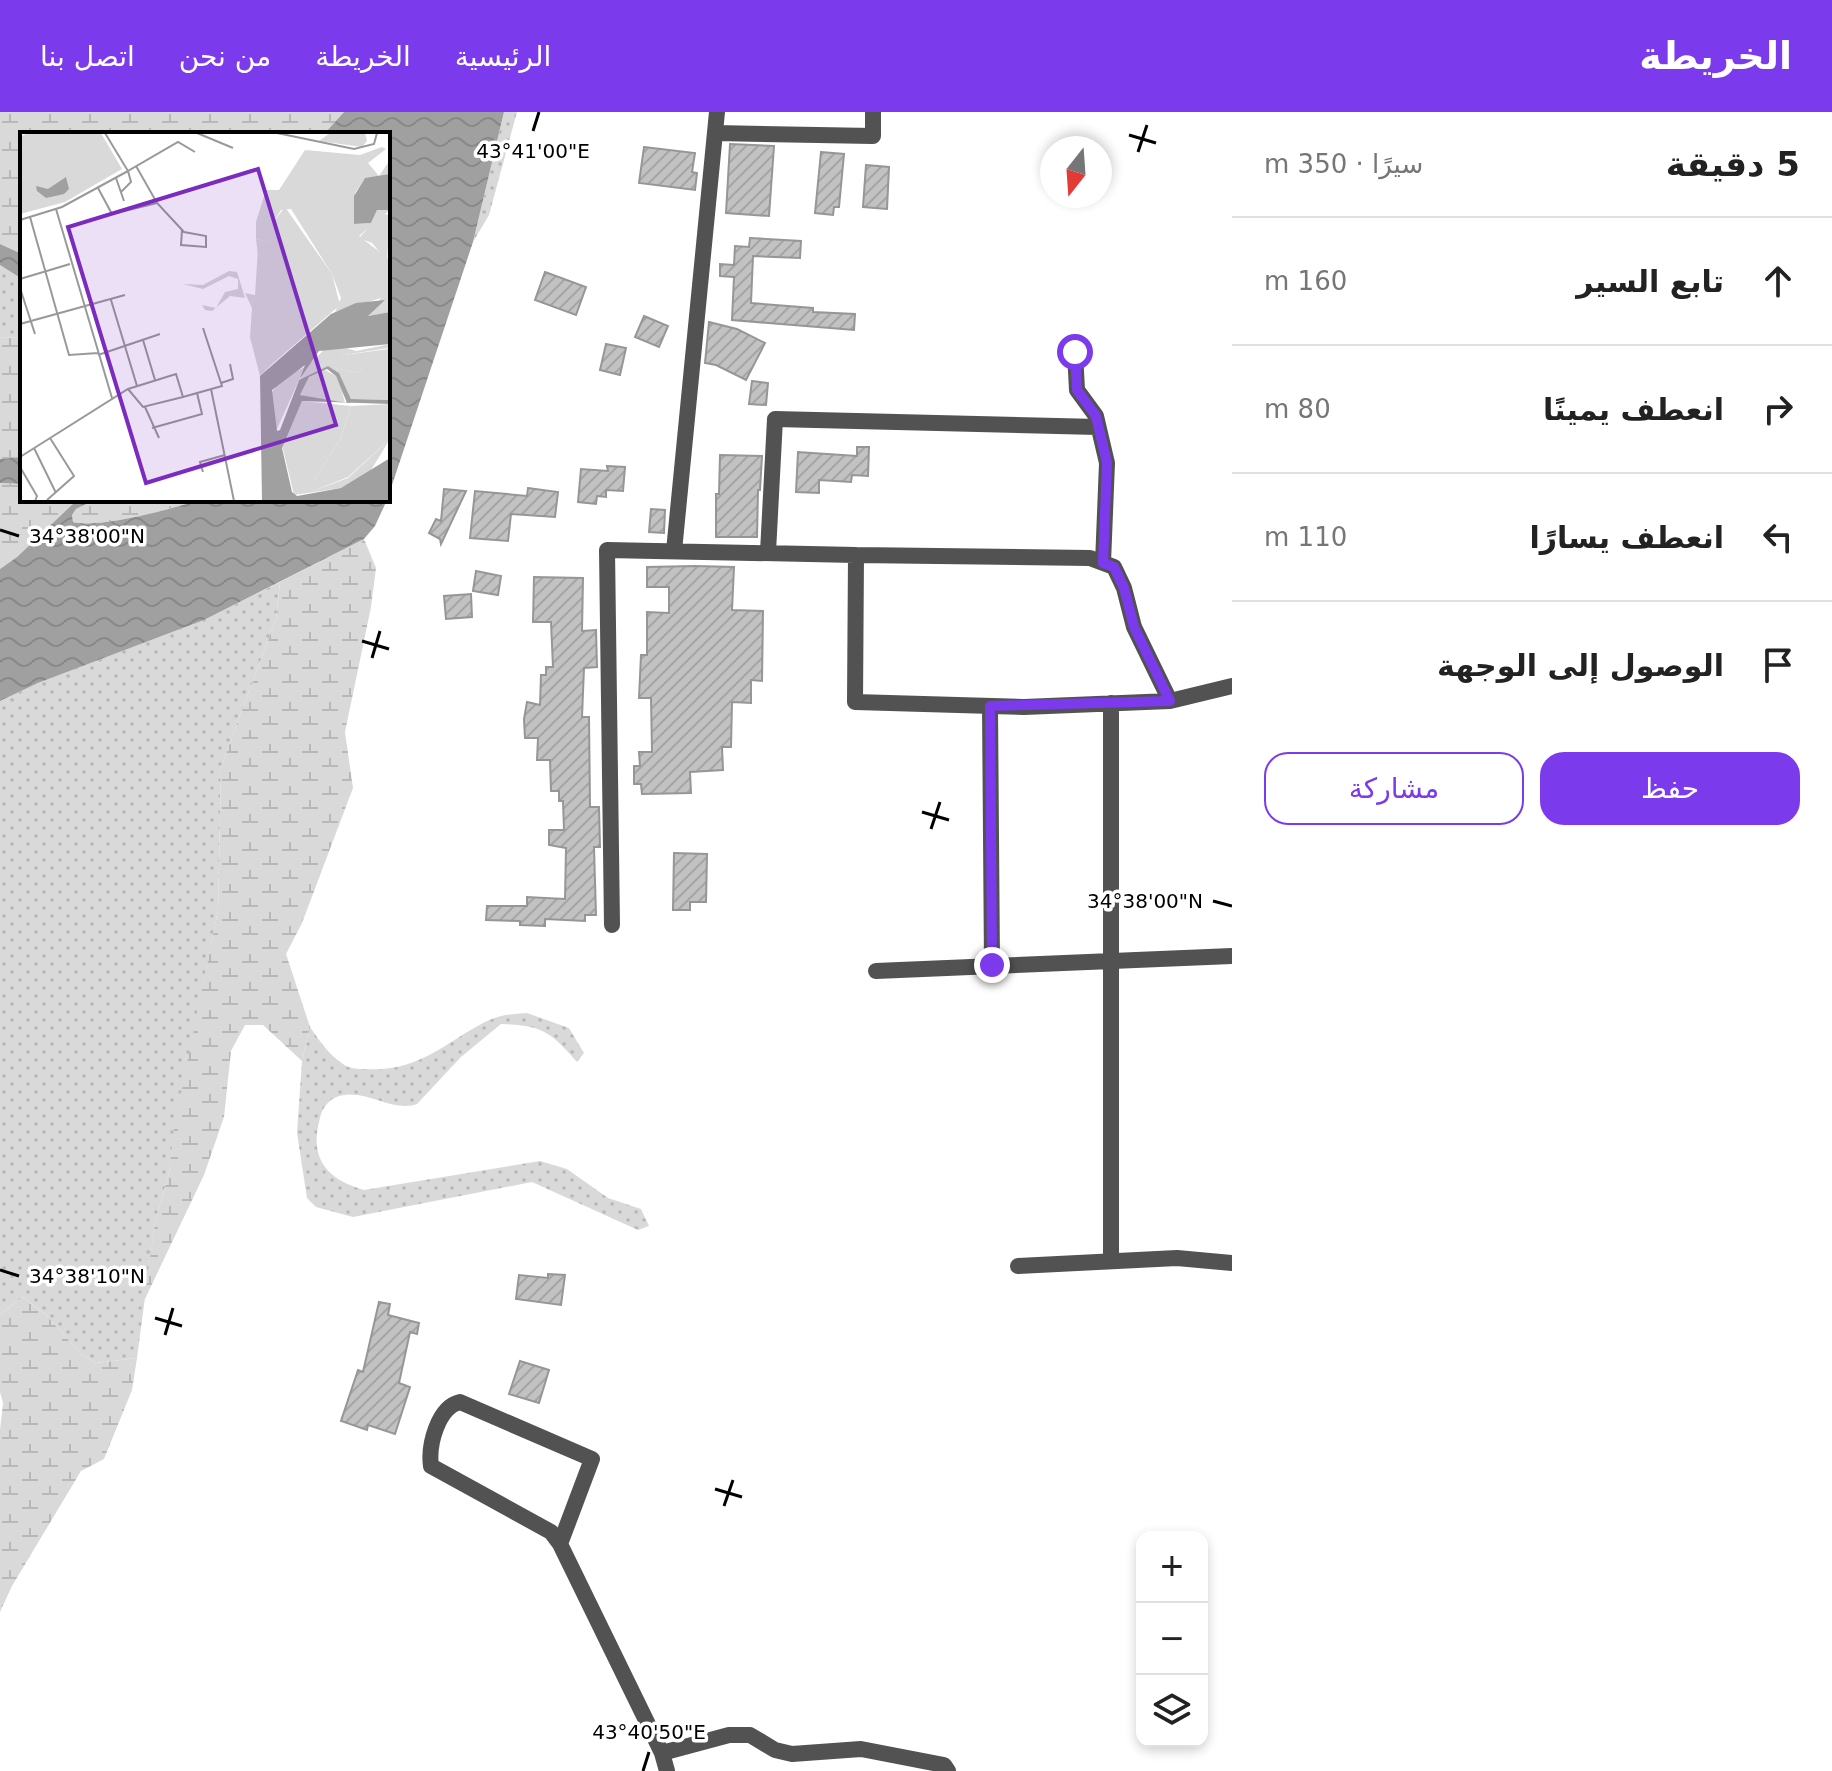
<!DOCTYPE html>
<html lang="ar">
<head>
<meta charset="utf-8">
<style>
  body { margin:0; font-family:"DejaVu Sans",Vazirmatn,sans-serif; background:#f6f6f6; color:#222; direction:rtl }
  .controls { position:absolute; right:24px; bottom:24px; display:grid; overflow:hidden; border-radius:16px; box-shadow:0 4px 12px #0003 }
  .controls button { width:72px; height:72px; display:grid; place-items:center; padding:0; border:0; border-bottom:2px solid #e0e0e0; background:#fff; color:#222; font:40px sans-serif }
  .compass { position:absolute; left:1040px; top:24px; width:72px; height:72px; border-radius:50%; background:#fff; box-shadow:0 4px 12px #0003; rotate:197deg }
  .stop { position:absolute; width:24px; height:24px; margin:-18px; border:6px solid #7c3aed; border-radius:50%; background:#fff }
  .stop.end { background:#7c3aed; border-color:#fff; box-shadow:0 2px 8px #0008 }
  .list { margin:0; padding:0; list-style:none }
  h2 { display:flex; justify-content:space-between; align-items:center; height:104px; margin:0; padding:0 32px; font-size:34px }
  h2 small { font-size:26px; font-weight:400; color:#767676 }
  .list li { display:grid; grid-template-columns:52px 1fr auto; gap:24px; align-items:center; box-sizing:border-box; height:128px; padding:0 32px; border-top:2px solid #e0e0e0 }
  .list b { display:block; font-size:30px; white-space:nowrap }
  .list em { font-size:26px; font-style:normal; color:#767676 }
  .actions { display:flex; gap:16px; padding:24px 32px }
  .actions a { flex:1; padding:18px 0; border:2px solid #7c3aed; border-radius:24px; text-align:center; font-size:28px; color:#7c3aed }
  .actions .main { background:#7c3aed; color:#fff }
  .icon { flex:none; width:44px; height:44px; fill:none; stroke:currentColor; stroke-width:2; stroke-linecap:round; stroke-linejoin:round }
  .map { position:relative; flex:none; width:1232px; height:1659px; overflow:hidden; direction:ltr }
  header { display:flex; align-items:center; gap:48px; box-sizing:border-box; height:112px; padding:0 40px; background:#7c3aed; color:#fff }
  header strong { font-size:38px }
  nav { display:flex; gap:44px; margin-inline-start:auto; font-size:28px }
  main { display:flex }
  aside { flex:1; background:#fff }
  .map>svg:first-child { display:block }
  .grass { fill:url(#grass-dots) }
  .wetland { fill:url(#wetland-marsh) }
  .water { fill:url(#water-waves) }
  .building { fill:url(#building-hatch); stroke:#969696; stroke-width:2 }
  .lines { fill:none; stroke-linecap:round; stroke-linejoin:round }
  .street { stroke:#525252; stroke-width:16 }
  .route { stroke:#7c3aed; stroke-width:10 }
  .ticks { fill:none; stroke:#000; stroke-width:3 }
  .inset-road { fill:none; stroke:#999; stroke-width:2 }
  .view { fill:#7b2cbf; fill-opacity:0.15; stroke:#7b2cbf; stroke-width:4 }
  .inset-edge { fill:none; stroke:#000; stroke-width:4 }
  .ticks-label { font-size:20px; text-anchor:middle; fill:#000; stroke:#fff; stroke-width:7; stroke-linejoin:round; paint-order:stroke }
</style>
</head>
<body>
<header>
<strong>الخريطة</strong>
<nav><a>الرئيسية</a><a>الخريطة</a><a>من نحن</a><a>اتصل بنا</a></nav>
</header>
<main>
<aside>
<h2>5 دقيقة<small>سيرًا · 350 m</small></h2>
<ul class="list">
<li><svg class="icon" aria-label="ahead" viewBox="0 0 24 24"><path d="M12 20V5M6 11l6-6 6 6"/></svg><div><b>تابع السير</b></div><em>160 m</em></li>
<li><svg class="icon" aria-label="right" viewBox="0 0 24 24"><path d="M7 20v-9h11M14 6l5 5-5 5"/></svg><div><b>انعطف يمينًا</b></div><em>80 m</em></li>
<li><svg class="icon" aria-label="left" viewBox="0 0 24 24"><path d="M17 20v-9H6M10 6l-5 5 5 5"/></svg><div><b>انعطف يسارًا</b></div><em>110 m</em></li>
<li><svg class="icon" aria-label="arrive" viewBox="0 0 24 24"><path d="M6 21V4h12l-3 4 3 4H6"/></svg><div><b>الوصول إلى الوجهة</b></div></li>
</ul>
<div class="actions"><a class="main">حفظ</a><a>مشاركة</a></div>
</aside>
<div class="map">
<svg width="1232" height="1659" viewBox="0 0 1232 1659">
  <defs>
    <pattern id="grass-dots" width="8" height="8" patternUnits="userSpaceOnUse" patternTransform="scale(2)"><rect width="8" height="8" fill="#d9d9d9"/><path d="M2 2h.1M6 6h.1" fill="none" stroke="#b8b8b8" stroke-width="1.8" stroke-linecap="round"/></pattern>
    <pattern id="wetland-marsh" width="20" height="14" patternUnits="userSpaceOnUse" patternTransform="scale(2)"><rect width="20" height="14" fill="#d9d9d9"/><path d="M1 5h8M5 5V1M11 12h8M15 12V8" fill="none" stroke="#b8b8b8"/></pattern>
    <pattern id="water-waves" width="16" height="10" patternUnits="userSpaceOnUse" patternTransform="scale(2)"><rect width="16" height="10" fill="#a0a0a0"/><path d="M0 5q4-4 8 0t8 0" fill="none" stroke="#888"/></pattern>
    <pattern id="building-hatch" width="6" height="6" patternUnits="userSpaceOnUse" patternTransform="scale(2)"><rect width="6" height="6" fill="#c2c2c2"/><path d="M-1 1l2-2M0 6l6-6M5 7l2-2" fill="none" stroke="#a5a5a5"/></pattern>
  </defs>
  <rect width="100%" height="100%" fill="#fff"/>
  <path class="grass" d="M504,0h13l-28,103 -16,27z
    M0,153l22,14v58l-22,1z
    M280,470l-4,37 -55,148 -3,143 -43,218 -6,45 -14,49 -18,136 -41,5 -15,-9 -35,-39 -23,-18 -23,17v-613l38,-18 166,-63z
    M527,901l42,15 15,25 -7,9c-26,-30 -35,-37 -76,-38l-40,33 -44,47c-25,9 -51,-16 -78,-8 -10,3 -17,12 -19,22 -11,39 5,61 44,72l176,-29 27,8 41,29 33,11 8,17 -11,4 -106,-48 -179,35 -37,-10 -9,-9 -10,-65 5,-72 8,-34c9,13 19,28 33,37 7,5 15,5 24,5 51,3 76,-25 118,-47 14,-7 27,-8 42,-9z"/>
  <path class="wetland" d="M0,0h344l-20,22h-302v120l-22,-10z
    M22,225v120l-22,2v-121z
    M0,371l22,1v16h55l-60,57 -17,12z
    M94,388h104c-26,9 -100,29 -125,22l-1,-7 4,-6z
    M364,427l12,29 -5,39 -26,125 8,56 -51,135 -16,31 24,73 -8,34 -39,-36h-18l-14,26 -7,66 -20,58 -60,126 11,-79 14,-49 5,-45 44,-218 3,-143 55,-148 4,-37z
    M23,1185l23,18 35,39 15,9 41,-5 -5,32 -28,69 -23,12 -69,115 -12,26v-182l3,-27 -3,-11v-78z"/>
  <path class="water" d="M344,0h160l-31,130 -85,255v-363h-64z
    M0,132l22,10v25l-22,-14z
    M22,345v27l-22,-1v-24z
    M77,388h17l-18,9 -4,6 1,7c25,7 99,-13 125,-22h189l-12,26 -11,13 -160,81 -166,63 -38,18v-132l17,-12z"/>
  <path class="building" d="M730,32l44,2 -5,70 -43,-3z
    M644,35l51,6 -3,19 5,1 -2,17 -56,-7z
    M821,40l23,2 -5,53h-5l-1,8 -18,-2z
    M866,53l23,2 -2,42 -24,-2z
    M750,126l51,3 -1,17 -47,-2 -2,47 62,5v4l42,2 -1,16 -122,-10 2,-43 -14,-1v-12l14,1 1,-19 14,1z
    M545,160l41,15 -10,28 -41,-15z
    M644,204l24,10 -9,21 -24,-10z
    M709,210l28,7 28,14 -19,37 -30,-15 -11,-2z
    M606,232l20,4 -6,27 -20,-5z
    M752,269l16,2 -2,22 -17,-1z
    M857,335h12l-1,29 -16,-1 -1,7 -32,-2v13l-23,-1 2,-40 59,4z
    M720,343l42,1 -2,34h-2l-1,47h-41v-43h3z
    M607,354l18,1 -2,24 -17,-1v7l-9,-1 -1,8 -18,-2 3,-33 27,2z
    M528,376l30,4 -3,25 -44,-3 -3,27 -38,-3 5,-47 52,5z
    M444,377l22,2 -25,53 -1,-5 -11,-6 7,-14 5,2z
    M651,397l14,1 -1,23 -15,-1z
    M695,454l39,1 -2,43 31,1 -1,70 -11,-1v23l-19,-1 -1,45h-9l1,23 -33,2 1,21 -49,1 -1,-10h-7v-18h6l-1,-14h13l-1,-54h-12l2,-43h6v-43l22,1v-26h-22v-20z
    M476,459l25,5 -3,19 -25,-4z
    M534,465l49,1 -1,53 14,-1 1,37 -13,1 -2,49h7l1,90h9l1,40h-6l2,68h-11v6l-40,-2v7l-25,-1v-4l-34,-1 1,-14h40v-9l38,2 1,-51 -17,-3v-15h15l-1,-29h-4v-10h-8l-1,-31h-13l1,-22h-13l-1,-19 3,-17 13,3 1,-30h5v-8h7l-2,-45h-18z
    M471,482l1,23 -26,2 -2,-23z
    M674,741l33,1 -1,48h-16v8h-17z
    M548,1162l17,1 -4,30 -45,-6 3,-24 29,3z
    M379,1190l11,2 -2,11 31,8 -2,11 -7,-2 -11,51 11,4 -15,47 -27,-9 -1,5 -26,-9 17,-51 5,2z
    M520,1249l29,9 -10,33 -30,-9z"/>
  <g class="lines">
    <path class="street" d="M715,21l158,3v-24
      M1075,240l2,38 19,26 11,47 -4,100
      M674,439l43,-439
      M768,440l7,-133 323,8
      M856,443l234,3 24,9 10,21 10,39 36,74
      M990,594l2,259
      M612,813l-5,-375 249,5 -1,147 169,5 146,-6 62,-15
      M876,859l356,-15
      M1111,1149v-558
      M1018,1154l159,-8 55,5
      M560,1432l32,-85 -132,-57c-22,5 -32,43 -29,64l120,66 9,12 102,209 5,18
      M662,1641l67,-18h21l25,15 17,4 69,-5 83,16 4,6"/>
  </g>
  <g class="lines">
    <path class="route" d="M992,853l-2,-259 180,-5 -36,-74 -10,-39 -10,-21 -11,-4 4,-100 -11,-47 -19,-26 -2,-38"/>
  </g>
  <path class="ticks" d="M533,19l6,-19M1129,23l27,8M1138,40l9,-27M0,418l19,6M362,529l27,8M372,546l8,-27M922,700l27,8M931,717l9,-27M1213,789l19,5M0,1158l19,6M155,1206l27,8M165,1223l8,-27M715,1377l27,8M724,1394l9,-26M643,1659l6,-19"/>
  <g transform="translate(20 20)">
    <rect width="370" height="370" fill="#fff"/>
    <path d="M310,1h35l2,8 -5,6 -43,-6zM265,75l47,67 8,31 -69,60 -15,-126 16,3 7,-9 -5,-12zM361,82l9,1 -3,46 -15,-18 -13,-5zM209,139l8,1 8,26 -15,-2 -18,15 -7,-1 -3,-5 14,3 9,-16 13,-3v-10l-9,-3 -26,13 -20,-5 20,1zM369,217l-32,24 -22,-5 9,-13zM321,255l4,16 -30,-5 5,-6zM370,272v35l-42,38 -35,14v-9l27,-43 11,-33z" fill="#d9d9d9"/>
    <path d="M362,15l4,2 -18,14 11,13 11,-16v14l-8,5 -17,-1 -10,15 -1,31 17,-1 6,-13h13l-31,26 31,24v52l-22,4 13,-18 -46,14 6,-14 -9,-24 -41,-65 -10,1 -7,11 6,17 -4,5 -20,-4v-17l10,-32h13l26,-40 55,5zM238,116l13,86v31l-11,11 -10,-39 2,-29 -7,-15 10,2zM370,212v56l-39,-1 -12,-26 -11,-7 -28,15 5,-14 -29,64 -6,-36 12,-17 25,-12 18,-17 15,-3 16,5zM369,216l-32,25 -21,-5 8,-13zM305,238l11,6 5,11 -26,11 -15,-3 9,-18zM282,269l49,5 -11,33 -27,43v9l35,-13 42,-39 -22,36 -27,13 -47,7 -12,-50z" fill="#d9d9d9" fill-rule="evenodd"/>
    <path d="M8,1h73l21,36 -57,33 -45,12v-77z" fill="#d9d9d9"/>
    <path d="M370,42v36h-13l-6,13 -17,1v-28l11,-18zM46,45l3,12 -5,5 -18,4 -9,-7 -1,-5 12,3zM365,168l-17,16 22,-4v32l-71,7 -20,29 29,-14 11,7 12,26 39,1v4l-88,-3 -20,47 10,44 5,4 44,-8 49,-30v43h-128l-2,-125 71,-62 25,-11zM285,233l-25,65 -3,1 -5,-41zM307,237l9,7 11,27 -47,-8 9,-18z" fill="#a0a0a0" fill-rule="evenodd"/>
    <path class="inset-road" d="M177,1l36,15M257,1l77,16 20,-5 3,-11M116,34l21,37 27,29 22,4v11l-25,-2 1,-15M96,46l8,23M78,56l14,26 45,-11M101,60l10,-10 -3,-11 50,-29 17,10M36,77l56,189M10,85l39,138 29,-2M0,88l42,-13 66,-36 -23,-38M0,147l50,-15M0,156l15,46M91,168l26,86M0,192l105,-29M123,208l12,40M78,223l62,-21M201,251l12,-4 -3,-15M108,257l15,18 40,-10M191,257l23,112M125,275l14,31M132,296l50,-14 -5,-21M14,316l22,45M0,325l108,-68 48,-15 7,23 39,-11 -19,-58M0,335l17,29 -2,5M183,340l-3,-10 25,-7M27,368l27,-24 -24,-38"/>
    <path class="view" d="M238,37l78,256 -190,58 -78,-256z"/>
    <rect width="370" height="370" class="inset-edge"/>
  </g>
  <g class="ticks-label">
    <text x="533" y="46">43°41'00"E</text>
    <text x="87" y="431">34°38'00"N</text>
    <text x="1145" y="796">34°38'00"N</text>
    <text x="87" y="1171">34°38'10"N</text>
    <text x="649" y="1627">43°40'50"E</text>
  </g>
</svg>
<div class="controls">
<button>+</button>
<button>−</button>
<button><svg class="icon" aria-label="layers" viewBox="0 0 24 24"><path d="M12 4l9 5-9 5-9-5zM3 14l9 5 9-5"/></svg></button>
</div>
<svg class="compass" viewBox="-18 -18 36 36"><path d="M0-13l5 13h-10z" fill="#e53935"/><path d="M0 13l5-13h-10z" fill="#767676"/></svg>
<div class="stop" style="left:1075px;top:240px"></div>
<div class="stop end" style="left:992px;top:853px"></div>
</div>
</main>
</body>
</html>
